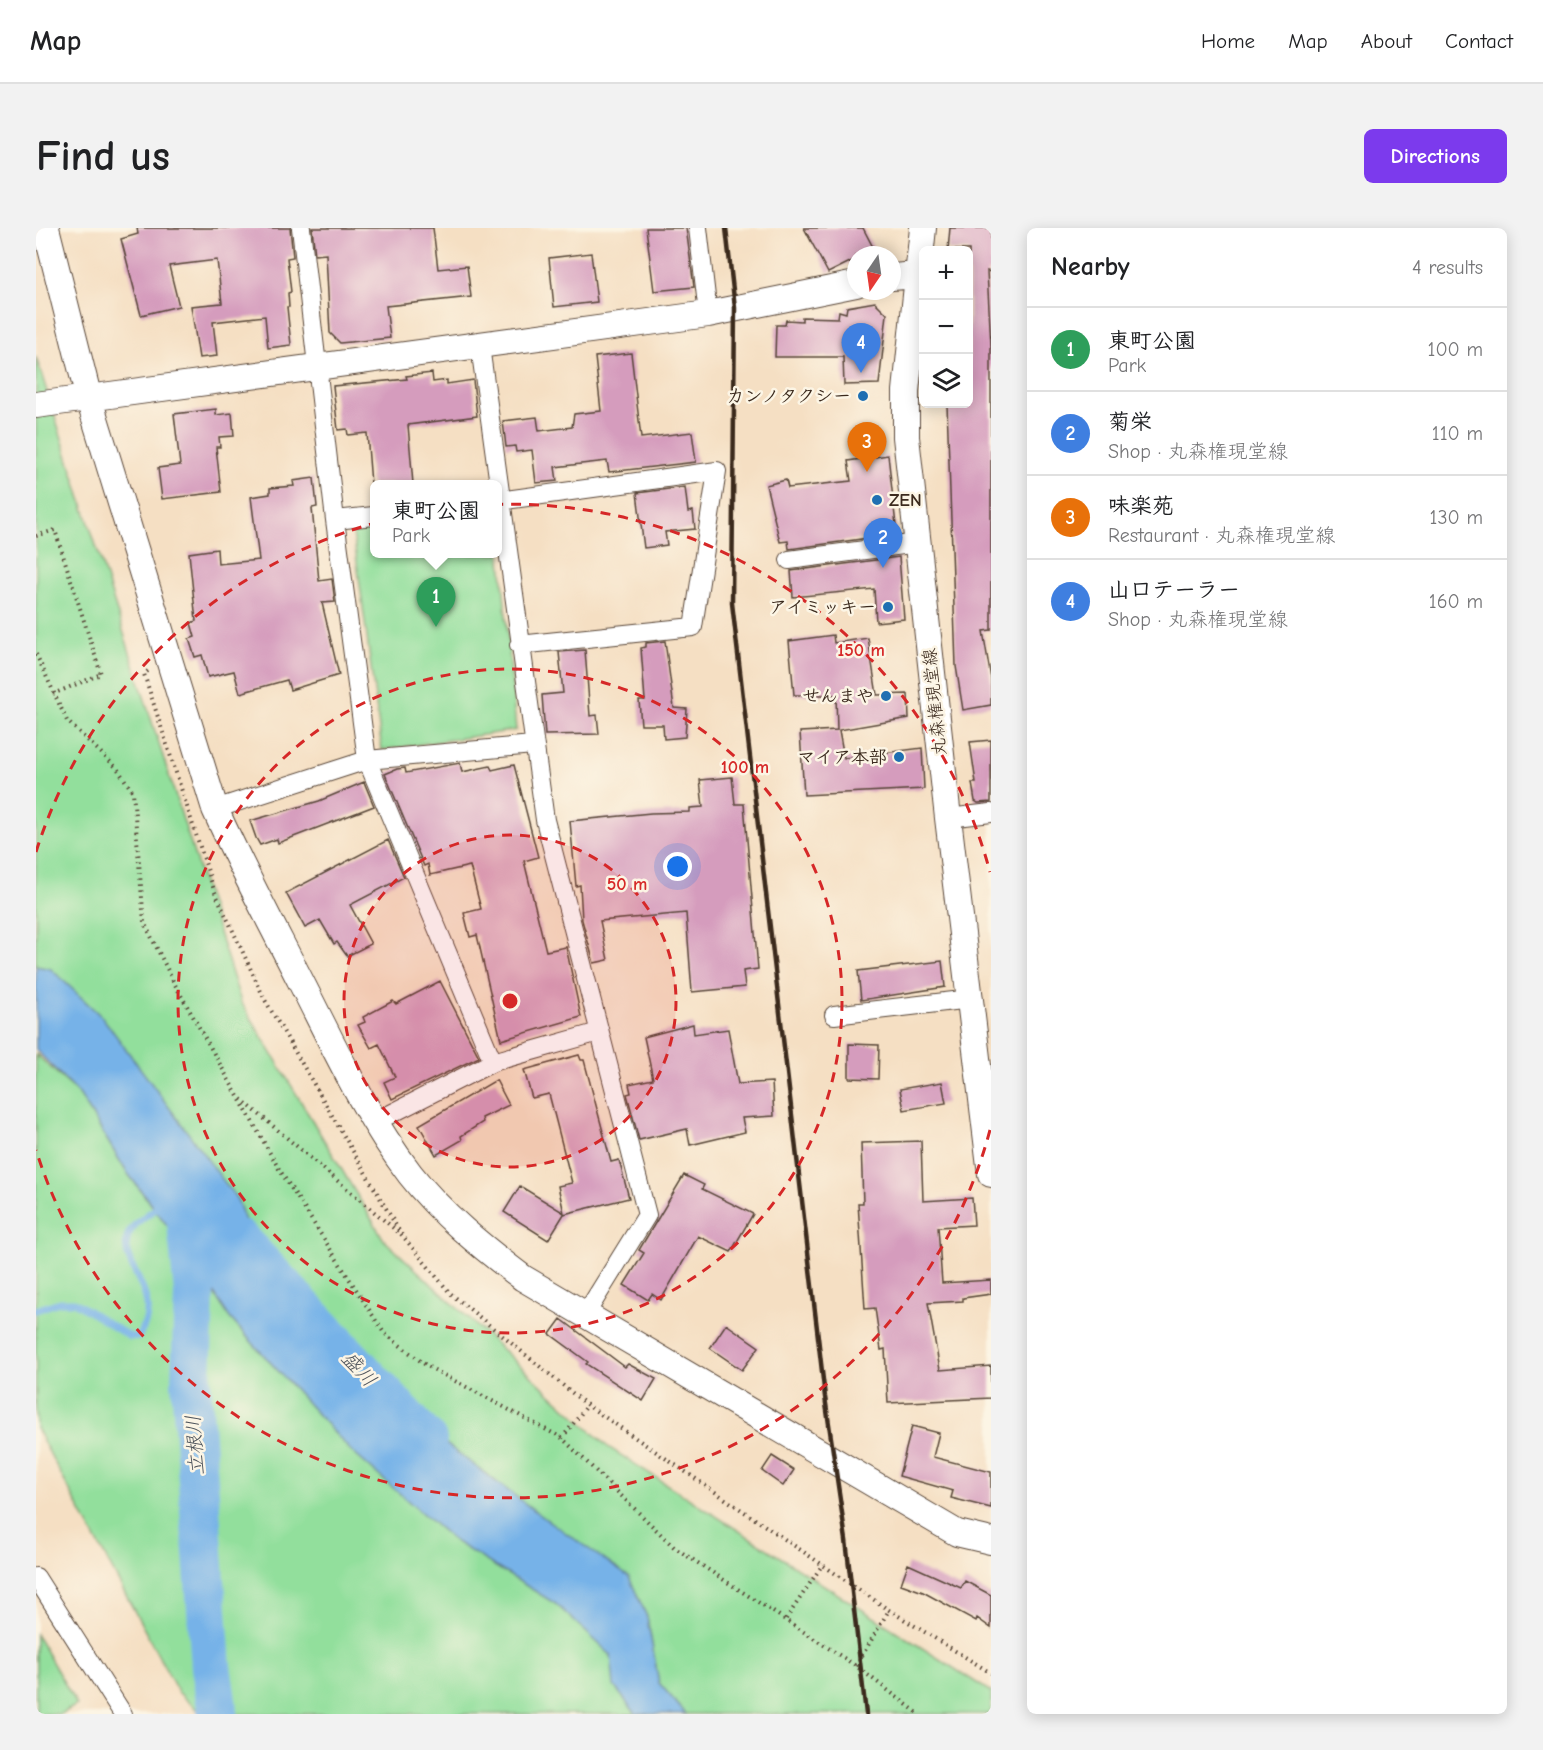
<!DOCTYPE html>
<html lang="en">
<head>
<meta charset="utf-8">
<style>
  body { margin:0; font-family:"Comic Neue","Klee One",sans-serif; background:#f2f2f2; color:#202124 }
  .controls { position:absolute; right:18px; top:18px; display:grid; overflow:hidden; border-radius:9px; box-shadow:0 3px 15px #0003 }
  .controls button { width:54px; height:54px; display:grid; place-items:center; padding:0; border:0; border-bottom:2px solid #e0e0e0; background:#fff; color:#202124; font:30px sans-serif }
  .compass { position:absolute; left:811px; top:18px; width:54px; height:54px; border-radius:50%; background:#fff; box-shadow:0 3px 15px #0003; rotate:193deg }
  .you { position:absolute; left:642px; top:639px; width:21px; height:21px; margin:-15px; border:4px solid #fff; border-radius:50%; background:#1a73e8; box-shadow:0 0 0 9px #1a73e833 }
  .badge { display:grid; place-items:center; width:39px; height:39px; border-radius:50%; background:#7c3aed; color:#fff; font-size:20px; font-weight:700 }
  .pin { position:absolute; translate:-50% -50px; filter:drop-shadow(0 2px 3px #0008) }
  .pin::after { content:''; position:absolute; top:32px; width:21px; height:18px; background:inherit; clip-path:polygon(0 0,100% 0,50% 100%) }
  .popup { position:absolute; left:334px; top:252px; width:132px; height:78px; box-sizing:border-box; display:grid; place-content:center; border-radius:9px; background:#fff; filter:drop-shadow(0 2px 4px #0005); font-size:20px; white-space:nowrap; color:#757577 }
  .popup b { font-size:22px; color:#202124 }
  .popup::after { content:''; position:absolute; left:50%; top:100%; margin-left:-12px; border:12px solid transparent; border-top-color:#fff }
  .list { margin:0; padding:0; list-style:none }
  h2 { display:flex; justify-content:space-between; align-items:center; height:78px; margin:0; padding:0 24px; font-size:26px }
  h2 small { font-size:20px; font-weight:400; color:#757577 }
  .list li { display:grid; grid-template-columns:39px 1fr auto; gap:18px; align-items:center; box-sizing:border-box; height:84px; padding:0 24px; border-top:2px solid #e0e0e0 }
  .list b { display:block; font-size:22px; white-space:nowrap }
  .list p { margin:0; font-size:20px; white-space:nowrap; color:#757577 }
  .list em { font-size:20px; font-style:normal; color:#757577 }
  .icon { flex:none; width:33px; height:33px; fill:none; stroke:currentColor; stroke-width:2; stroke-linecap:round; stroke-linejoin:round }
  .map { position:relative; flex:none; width:955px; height:1486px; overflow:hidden; border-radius:9px }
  header { display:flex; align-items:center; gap:36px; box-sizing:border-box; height:84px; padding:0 30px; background:#fff; border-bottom:2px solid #e0e0e0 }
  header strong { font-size:28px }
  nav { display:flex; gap:33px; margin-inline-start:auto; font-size:21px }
  .intro { display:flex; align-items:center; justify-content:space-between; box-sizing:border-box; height:144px; padding:0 36px }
  h1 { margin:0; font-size:42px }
  .button { padding:15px 27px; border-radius:9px; background:#7c3aed; color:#fff; font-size:21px; font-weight:700 }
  main { display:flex; gap:36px; padding:0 36px }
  aside { flex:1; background:#fff; border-radius:9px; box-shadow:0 3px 15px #0003 }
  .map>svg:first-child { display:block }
  .green { fill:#92df9c; stroke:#66845d; stroke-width:1.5 }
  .water { fill:#76b2e8; stroke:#586e83; stroke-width:1.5 }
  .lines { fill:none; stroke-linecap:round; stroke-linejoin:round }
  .stream { stroke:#76b2e8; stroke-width:7 }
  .river { stroke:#76b2e8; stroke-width:40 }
  .building { fill:#d59cbd }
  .street-casing { stroke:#574537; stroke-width:20 }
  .secondary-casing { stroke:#574537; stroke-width:28 }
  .path { stroke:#574537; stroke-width:4; stroke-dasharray:1.5 4.5; stroke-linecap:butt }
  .street { stroke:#fff; stroke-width:18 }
  .secondary { stroke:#fff; stroke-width:26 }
  .rail { stroke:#3b2a1e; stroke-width:4.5 }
  .ring { fill:none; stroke:#d62828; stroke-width:3; stroke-dasharray:10 8 }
  .poi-dot { fill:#1f6fb2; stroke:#fcf5e5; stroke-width:2 }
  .labels { text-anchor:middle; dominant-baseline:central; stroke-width:5; stroke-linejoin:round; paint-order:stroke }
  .poi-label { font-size:18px; font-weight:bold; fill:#3b2a1e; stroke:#fcf5e5; text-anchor:end }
  .street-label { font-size:18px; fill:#3b2a1e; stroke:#fcf5e5 }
  .water-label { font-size:20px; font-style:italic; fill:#4d535b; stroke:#fcf5e5 }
  .centre { fill:#d62828; stroke:#fcf5e5; stroke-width:3 }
  .ring-label { font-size:18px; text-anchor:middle; font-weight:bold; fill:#d62828; stroke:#fcf5e5; stroke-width:5; stroke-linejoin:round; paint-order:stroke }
</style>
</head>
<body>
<header>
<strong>Map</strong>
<nav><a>Home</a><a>Map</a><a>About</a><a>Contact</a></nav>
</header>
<div class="intro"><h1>Find us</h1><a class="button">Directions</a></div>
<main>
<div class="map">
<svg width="955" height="1486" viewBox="0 0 955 1486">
  <rect width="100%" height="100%" fill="#fcf5e5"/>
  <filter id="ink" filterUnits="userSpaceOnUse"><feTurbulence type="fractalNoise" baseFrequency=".0167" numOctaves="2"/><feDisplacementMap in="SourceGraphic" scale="12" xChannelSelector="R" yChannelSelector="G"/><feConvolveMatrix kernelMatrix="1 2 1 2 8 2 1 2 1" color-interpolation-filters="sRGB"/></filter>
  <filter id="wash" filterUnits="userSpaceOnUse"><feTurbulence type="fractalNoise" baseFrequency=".008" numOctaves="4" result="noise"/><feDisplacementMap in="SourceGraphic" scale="24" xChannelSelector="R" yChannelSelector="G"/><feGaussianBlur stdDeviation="1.35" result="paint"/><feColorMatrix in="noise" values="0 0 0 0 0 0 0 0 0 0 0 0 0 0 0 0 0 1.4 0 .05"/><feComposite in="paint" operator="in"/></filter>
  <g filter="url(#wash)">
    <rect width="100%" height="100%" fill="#f5dfc3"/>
    <path class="green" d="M0,129l205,645 143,238 224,207 383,245v22h-305l-27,-31 -12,-66 -19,-40 -85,-60 -182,-137 -52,-47 -57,-93 -15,-41 -186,-229 -15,-4z
      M338,294v32h124v-30l18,206 -134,20 -30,-225z
      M0,826l44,41 46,76 56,74 48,73 121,133 103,90 102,63 55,51 6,34 19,25h-434l-24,-22 -142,-264z
      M0,1406l41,71 -16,9h-25z"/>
    <path class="water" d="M0,738l15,3 52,49 134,181 15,41 57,93 52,47 182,137 86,60 18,40 12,66 27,31h-50l-22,-28 -3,-31 -55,-51 -102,-63 -103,-90 -121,-133 -48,-73 -56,-74 -46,-76 -44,-45z"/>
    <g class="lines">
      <path class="stream" d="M0,1082l23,-8h15l56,35 9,-1c27,-43 -22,-69 -11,-101 6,-14 24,-22 34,-32"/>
      <path class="river" d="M149,975l9,90 -3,88 20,286 7,47
        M203,1011l188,201"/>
    </g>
    <g id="blocks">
      <path class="building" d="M101,0h153l3,29 -6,1 4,34 -3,1 1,14h-2l4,38 -23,3 -3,-32 -52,6 4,34 -18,2 -8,-52 31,-3 -5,-43 -48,6 10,40 -38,9 -20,-76 17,-5z
        M276,0h121l5,41 29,-3 4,31 -85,9 4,32 -50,5 -10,-10 -4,-79 -11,1z
        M610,0h40l8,59 -40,4z
        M768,0h59l14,27h-21v4l-28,14z
        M914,0h41v44l-4,-1 4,75v284l-8,1 8,48v26l-28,5 -7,-44 -9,-262h22v-154h-21z
        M555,25l6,49 -43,5 -5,-49z
        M839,74l12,12 -8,70 -35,1 -1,-28h-68l1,-32h9l1,-5 16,1v-4l36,1 1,-7 7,2 1,-6z
        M595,125l10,85 51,-6 4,30 -87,10 -2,-11 -52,6 2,14 -21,2 -4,-33 -16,2 -1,-6 -9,1 -3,-26 34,-4 2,14 33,-4 2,-13 27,-3 -6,-54z
        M396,145l1,9 14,-2v4l26,-4 4,36 -69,9 5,59h-42l-4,-51 -19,2 -1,-6 -9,1 -5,-44 74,-7 -1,-3z
        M180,181v6l16,-2 2,23 -15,1 1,10h-4l5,45 -59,7 -4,-31 22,-3 -6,-51z
        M852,227l9,79 -108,15 -1,-8 -8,1 -14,-57 20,-5 2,8 63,-7 -3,-20z
        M278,250l3,29 -5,1 7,73 13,-2 3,23 -13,1 17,72 -49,15 -3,-10 -47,13 -6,-22 -26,6 -6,-22 -7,2 -6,-18 6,-2 -4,-14 5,-2 -7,-68 28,-4 1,15 41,-4 -8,-63 19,-3v-6l24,-2 -1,-5z
        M649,259l3,25 5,-1 2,18 -30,3 2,13 -23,3 -7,-55z
        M863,329l5,62 -28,3 -2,-33 -81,8 -2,-26z
        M797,407l1,8 34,-5 9,57 31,-1 1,24 -70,12 5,28 78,-10 2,41 -120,6 -4,-63 37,-2 -1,-35h-42l-5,-54z
        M629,413l9,67 13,1 -2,28 -21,2 -1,-14h-22l-2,-25h6l-4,-52 5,-1v-4z
        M549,422l5,66 7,-1 2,19 -54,1 -3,-40 21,-2 -4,-41z
        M955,512v62l-13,1 -3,-2 -3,-18h4l-6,-41z
        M424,535l2,9 28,-6 2,4 22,-5 24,92 -14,4 22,90 20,-4 15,70 -80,23 -24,-105 -7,2 -6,-24 17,-4 -11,-43 -40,9 -2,-11 -4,2 -39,-92 12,-5 8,-1 1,5z
        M696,549l3,27h9l14,165 -15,2 2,16 -53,5 -6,-79 -86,8 8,39 -14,3 -12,-43 -2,-35 -4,1 -6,-65 81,-8 39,-1v-4l13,-1 -3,-27z
        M328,554l10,24 -96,37 -1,-4 -17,6 -4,-7 -6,-17 69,-20z
        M352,612l16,37 -54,28 21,39 -24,12 -10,-14 -3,2 -14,-24 -15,8 -19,-35z
        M906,733l3,26 -84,13 -3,-29z
        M404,753l39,76 -87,42 -8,-17 11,-5 -16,-33 -8,4 -13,-23 7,-3 -2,-5 30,-16 3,3z
        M657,796l1,10 34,-5 10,55 34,-2 2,34 -32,2 3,14 -55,13 -3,-16 -48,11 -12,-46 4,-1 -2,-9 24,-5 -9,-42z
        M813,816l30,1 -1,34 -29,-1z
        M543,827l2,5h3l27,102 8,-2 10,38 -65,16 -16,26 -44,-28 16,-26 44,27 -6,-27 14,-3 -23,-89 -17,4 -8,-28z
        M460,852l13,25 -27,13 1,4 -22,14 1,4 -26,15 -17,-30z
        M906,854l4,21 -42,7 -4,-21z
        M885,913l2,60 49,-3 2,27 -36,2 4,56 49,-3v14l-28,4v3l-35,2 12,67 51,-4v32l-103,5 -3,-54 -4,1 -6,-42 -10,1 -7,-106h5l-2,-60z
        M648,947l20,10 -2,4 51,25 -22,38 -33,-16 -37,64 -9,-6 -4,6 -24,-15 20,-32 -5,-3z
        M525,1091l64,48 3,-3 28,15 -13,22 -57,-37 2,-2 -38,-28z
        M690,1096l33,23 -17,23 -32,-22z
        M876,1198l27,7 -6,24 58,15v36l-40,-10 2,-7 -54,-15z
        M736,1228l22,14 -11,16 -21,-15z
        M872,1336l53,24 4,-7 26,14v33l-14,-10 -1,3 -53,-29 -22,-8z"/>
    </g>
  </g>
  <g filter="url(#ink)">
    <use href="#blocks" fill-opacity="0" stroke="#574537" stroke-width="1.5"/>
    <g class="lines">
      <defs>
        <path id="street" d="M265,0l34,292 32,240 126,302
          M662,0l10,86
          M444,118l65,474 102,395 -62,100
          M462,273l219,-30 -24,156 -174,18
          M299,292l39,-4
          M753,332l129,-17
          M179,581l152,-49 166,-15
          M912,590l43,-5
          M798,787l137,-16
          M339,894l118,-60 106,-30
          M0,1349l87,137"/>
        <path id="secondary" d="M10,0l43,171 126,410c26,58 56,114 85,171 34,66 65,135 110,194 32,41 72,73 113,104l434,255 34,8
          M887,0l-17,163v46l42,381 43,356
          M856,49l26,-2
          M0,177l672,-91 148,-30"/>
      </defs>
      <use href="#street" class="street-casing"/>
      <use href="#secondary" class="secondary-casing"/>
      <path class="path" d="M0,308l19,-6 46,144 -48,20
        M0,426l31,67 50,47 16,24 11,130 29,59 106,188 105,164 43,33 135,72 113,110 181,118 63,48
        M112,443l-4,3 70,216 51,110 136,234 49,59 137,112 302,205 102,63
        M205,871l157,133
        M526,1210l25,-32
        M750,1391l37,-55
        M820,1438l33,-56"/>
      <use href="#street" class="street"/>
      <use href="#secondary" class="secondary"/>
      <path class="rail" d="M690,0l9,80 -3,295 93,794 21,143 20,174"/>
    </g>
  </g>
  <circle cx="474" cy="773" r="166" fill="#d62828" fill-opacity=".12"/>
  <g class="ring">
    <circle cx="474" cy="773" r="166"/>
    <circle cx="474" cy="773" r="332"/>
    <path d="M954 902A497 497 0 0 1 0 922M0 624A497 497 0 0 1 954 644"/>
  </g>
  <g class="poi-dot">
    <circle cx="827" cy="168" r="6"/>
    <circle cx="841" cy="272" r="6"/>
    <circle cx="852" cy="379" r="6"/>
    <circle cx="850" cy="468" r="6"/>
    <circle cx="863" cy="529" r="6"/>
  </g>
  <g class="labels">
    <g class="poi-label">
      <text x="815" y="168">カンノタクシー</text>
      <text x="853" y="272" text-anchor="start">ZEN</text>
      <text x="840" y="379">アイミッキー</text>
      <text x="838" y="468">せんまや</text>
      <text x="851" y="529">マイア本部</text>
    </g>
    <g class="street-label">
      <text transform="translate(899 474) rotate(-96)">丸森権現堂線</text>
    </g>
    <g class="water-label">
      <text transform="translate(323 1141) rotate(47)">盛川</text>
      <text transform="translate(159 1217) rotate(-94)">立根川</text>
    </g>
  </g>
  <circle cx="474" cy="773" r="9" class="centre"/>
  <g class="ring-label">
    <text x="825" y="428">150 m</text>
    <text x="709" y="545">100 m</text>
    <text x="591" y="662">50 m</text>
  </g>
</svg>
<div class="controls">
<button>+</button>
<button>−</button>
<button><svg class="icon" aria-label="layers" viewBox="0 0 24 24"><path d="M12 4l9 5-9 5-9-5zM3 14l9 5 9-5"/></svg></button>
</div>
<svg class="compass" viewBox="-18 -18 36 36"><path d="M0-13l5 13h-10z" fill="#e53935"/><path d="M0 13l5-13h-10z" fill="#757577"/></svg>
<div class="you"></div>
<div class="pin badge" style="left:400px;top:399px;background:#2e9e5b">1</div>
<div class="popup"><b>東町公園</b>Park</div>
<div class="pin badge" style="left:847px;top:340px;background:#3f7fe0">2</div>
<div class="pin badge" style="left:831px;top:244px;background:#e8710a">3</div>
<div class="pin badge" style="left:825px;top:145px;background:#3f7fe0">4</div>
</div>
<aside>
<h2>Nearby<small>4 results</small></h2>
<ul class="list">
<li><span class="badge" style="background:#2e9e5b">1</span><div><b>東町公園</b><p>Park</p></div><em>100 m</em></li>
<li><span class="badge" style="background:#3f7fe0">2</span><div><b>菊栄</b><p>Shop · 丸森権現堂線</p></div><em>110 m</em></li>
<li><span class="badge" style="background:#e8710a">3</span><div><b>味楽苑</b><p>Restaurant · 丸森権現堂線</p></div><em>130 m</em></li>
<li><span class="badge" style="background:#3f7fe0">4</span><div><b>山口テーラー</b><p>Shop · 丸森権現堂線</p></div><em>160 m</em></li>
</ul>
</aside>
</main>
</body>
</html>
